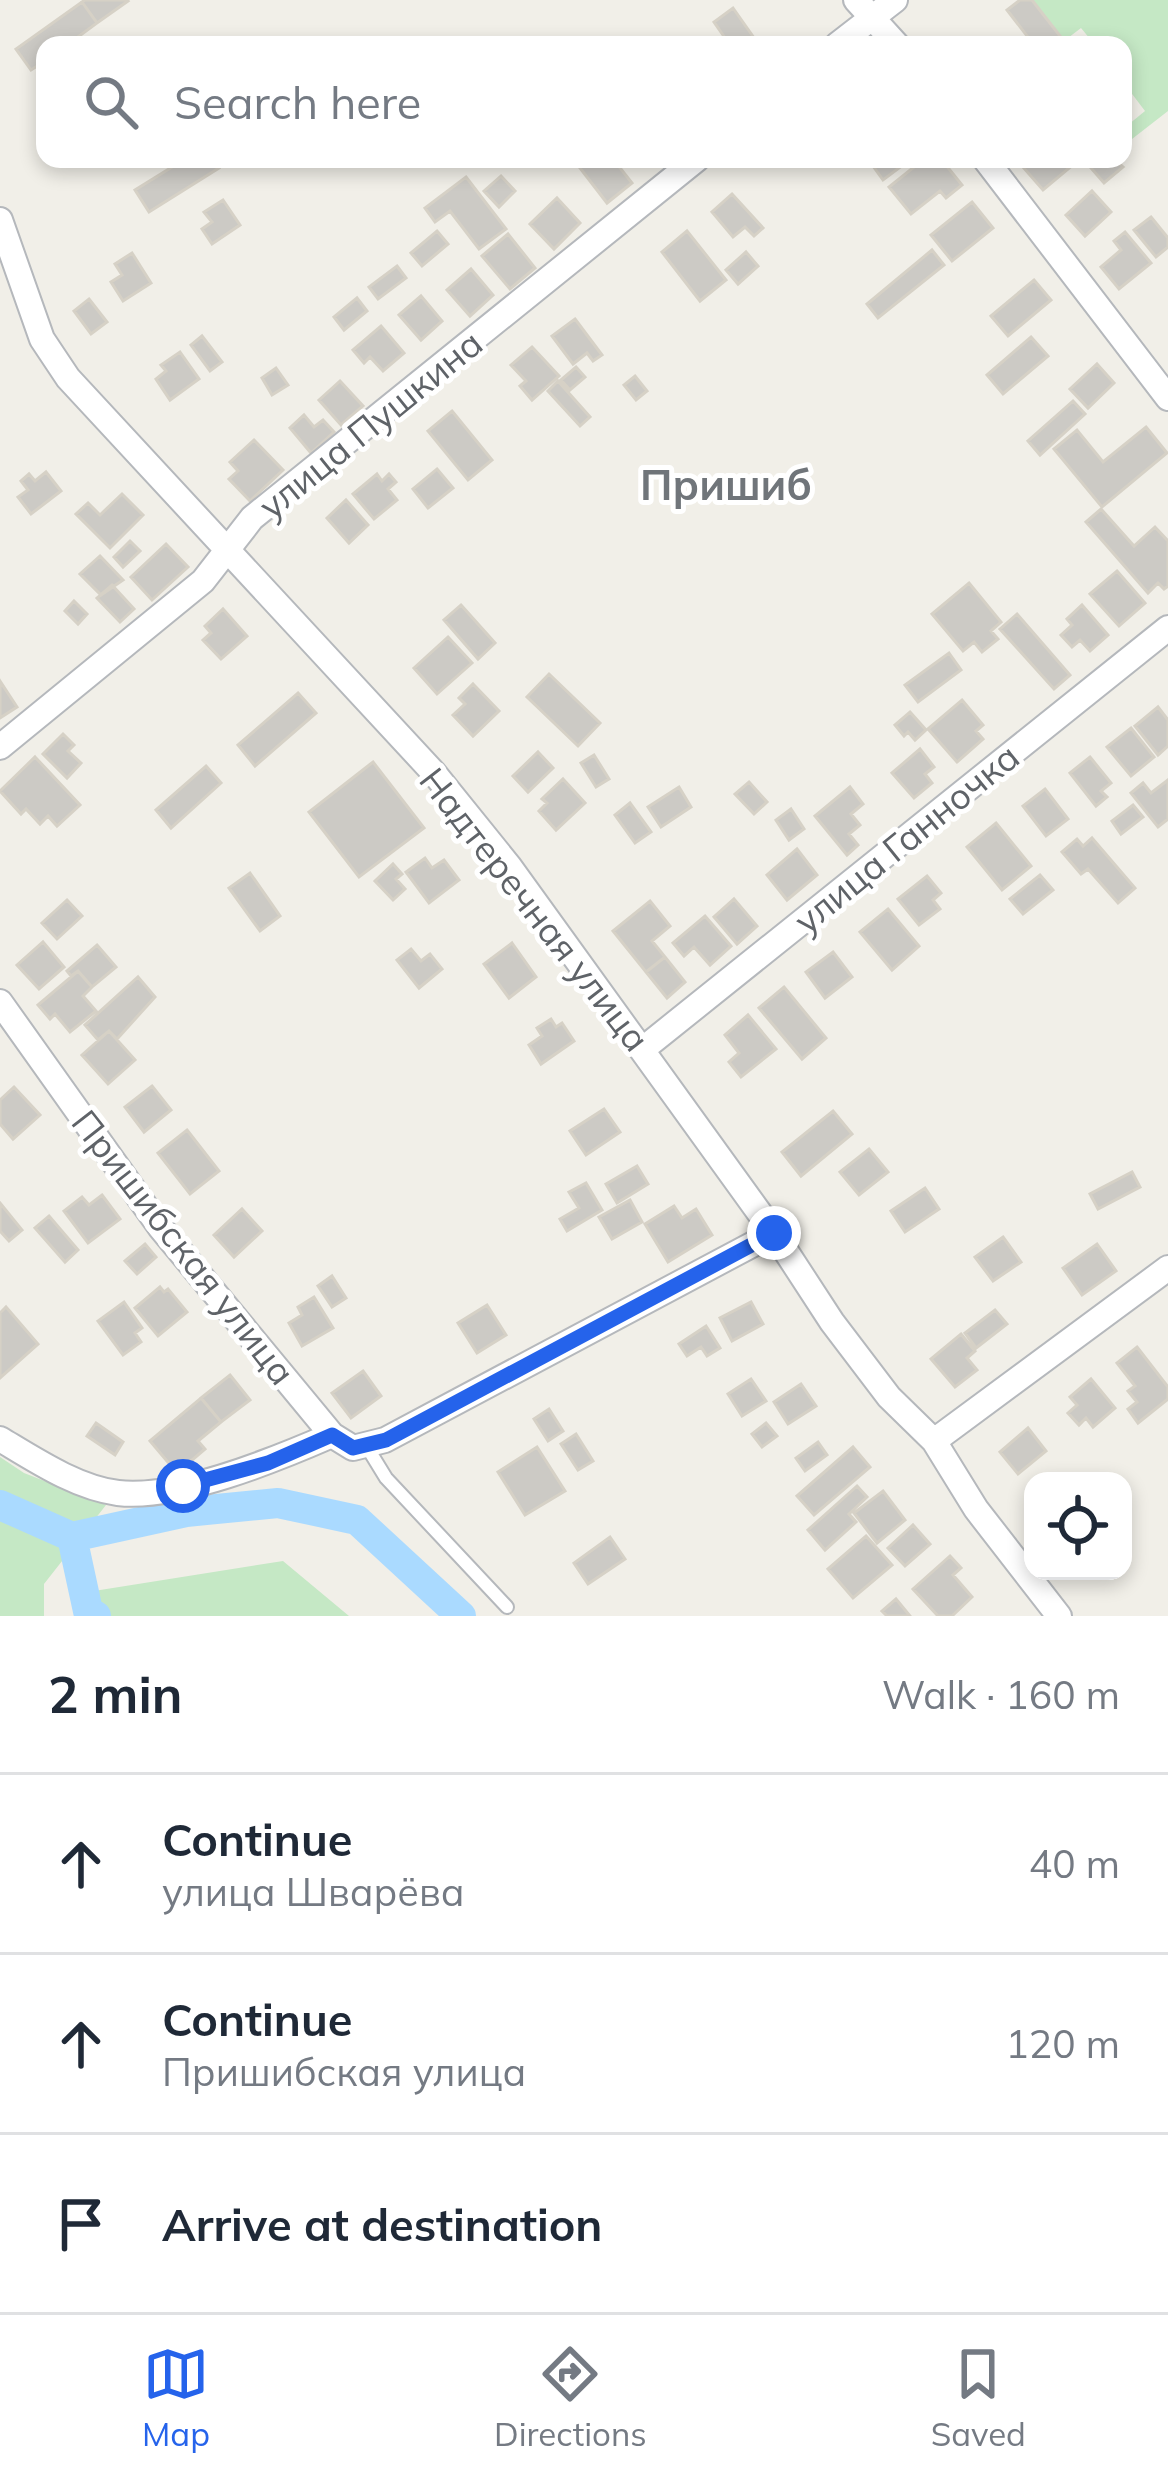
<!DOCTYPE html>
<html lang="en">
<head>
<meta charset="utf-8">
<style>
  body { margin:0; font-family:Mulish,sans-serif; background:#f2f2f3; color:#1f2937 }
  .controls { position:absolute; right:36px; bottom:36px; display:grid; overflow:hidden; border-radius:24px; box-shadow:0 6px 18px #0003 }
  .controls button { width:108px; height:108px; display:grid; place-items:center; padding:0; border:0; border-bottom:3px solid #e0e1e3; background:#fff; color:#1f2937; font:60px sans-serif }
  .stop { position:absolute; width:36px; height:36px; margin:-27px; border:9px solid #2563eb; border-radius:50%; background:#fff }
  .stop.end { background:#2563eb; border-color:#fff; box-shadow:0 3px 12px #0008 }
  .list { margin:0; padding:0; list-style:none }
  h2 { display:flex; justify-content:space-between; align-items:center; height:156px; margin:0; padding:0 48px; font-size:51px }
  h2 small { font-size:39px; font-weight:400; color:#747a83 }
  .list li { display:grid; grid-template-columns:78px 1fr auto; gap:36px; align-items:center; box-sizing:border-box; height:180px; padding:0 48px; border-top:3px solid #e0e1e3 }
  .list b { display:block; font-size:45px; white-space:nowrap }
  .list p { margin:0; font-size:39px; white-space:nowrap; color:#747a83 }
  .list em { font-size:39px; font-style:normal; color:#747a83 }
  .icon { flex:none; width:66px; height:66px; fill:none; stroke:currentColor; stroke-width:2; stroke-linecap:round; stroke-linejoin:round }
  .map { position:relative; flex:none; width:1168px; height:1616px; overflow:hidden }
  .search { position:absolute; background:#fff; box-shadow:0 6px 18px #0003; left:36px; right:36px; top:36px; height:132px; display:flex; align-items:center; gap:30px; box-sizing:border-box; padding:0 42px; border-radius:24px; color:#747a83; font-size:45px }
  .sheet { height:696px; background:#fff }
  nav { display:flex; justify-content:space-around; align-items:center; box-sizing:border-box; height:168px; border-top:3px solid #e0e1e3; background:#fff; font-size:33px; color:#747a83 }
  nav a { display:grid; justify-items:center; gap:6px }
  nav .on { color:#2563eb }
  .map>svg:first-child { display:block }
  .green { fill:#c5e8c5 }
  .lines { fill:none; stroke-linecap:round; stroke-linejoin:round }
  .canal { stroke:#aadaff; stroke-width:30 }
  .building { fill:#cccac5; stroke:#d6d1c6; stroke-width:3 }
  .service-casing { stroke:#b5b8bc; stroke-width:16 }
  .minor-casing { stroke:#b5b8bc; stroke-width:28 }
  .service { stroke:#fff; stroke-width:12 }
  .minor { stroke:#fff; stroke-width:24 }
  .route { stroke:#2563eb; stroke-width:15 }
  .labels { text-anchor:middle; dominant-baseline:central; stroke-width:10; stroke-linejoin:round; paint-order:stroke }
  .street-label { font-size:36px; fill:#5f6368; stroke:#fff }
  .quarter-label { font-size:42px; font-weight:bold; fill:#70757a; stroke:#fff }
</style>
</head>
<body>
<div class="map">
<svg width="1168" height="1616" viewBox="0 0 1168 1616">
  <rect width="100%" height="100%" fill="#f1efe8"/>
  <path class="green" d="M1032,0h136v111l-45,35v-17l22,-18 -22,-29v-37h-28l-14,-17 -17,13z
    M0,1457l24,16 82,32 -62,79v32h-44z
    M283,1561l66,55h-262l-12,-22z"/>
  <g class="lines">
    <path class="canal" d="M0,1505l72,32 114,-25 92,-9 79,17 104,96
      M72,1537l16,74 8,5"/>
  </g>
  <path class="building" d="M85,0h42l1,1 -31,22 -15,-21z
    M1020,0h12l32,41 -5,4h-25l-27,-35z
    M82,2l15,21 -30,22h-22v16l-14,9 -15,-21z
    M733,8l19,27 7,10h-29l-16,-23z
    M185,159h28l6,9 -70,44 -14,-22z
    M592,159h21l19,24 -25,20 -27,-35z
    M868,159h43l-28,21z
    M924,159h17l21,26 -16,13 -6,-7 -29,23 -22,-27z
    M1030,159h50l-37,31 -21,-24z
    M1087,159h27l9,8 -19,16 -19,-22z
    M501,176l14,15 -16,16 -15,-16z
    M466,177l40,52 -27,20 -29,-38 -15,11 -10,-14z
    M1092,191l19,21 -26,24 -19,-21z
    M732,194l31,34 -9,8 -9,-9 -12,10 -21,-25z
    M557,198l23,25 -26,26 -24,-25z
    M223,200l17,25 -28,19 -10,-15 10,-7 -8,-10z
    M972,202l21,26 -41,33 -21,-26z
    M1151,217l17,21v9l-12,10 -22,-27z
    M437,231l11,13 -26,22 -11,-13z
    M687,231l39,49 -26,21 -38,-49z
    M1125,232l26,31 -32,26 -18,-22 20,-17 -7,-9z
    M508,234l27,34 -25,21 -28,-33z
    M932,250l12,15 -66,53 -11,-14z
    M746,252l12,14 -20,18 -12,-14z
    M132,253l19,30 -28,18 -12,-19 11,-7 -7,-11z
    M397,266l9,12 -28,21 -9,-12z
    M471,269l22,26 -23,21 -23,-26z
    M1034,280l17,20 -43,36 -17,-20z
    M421,296l21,25 -21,19 -22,-25z
    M357,298l10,13 -23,19 -10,-13z
    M89,299l18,23 -16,12 -17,-23z
    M575,319l27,36 -9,6 -6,-8 -14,11 -21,-28z
    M381,326l23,27 -21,18 -13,-14 -6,6 -11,-13z
    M202,336l20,26 -12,9 -19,-26z
    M1031,337l17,19 -45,38 -16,-19z
    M532,347l27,29 -27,24 -12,-14 6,-5 -15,-16z
    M180,352l19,27 -29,21 -14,-21 10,-8 -5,-6z
    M1097,364l17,19 -26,25 -18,-19z
    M576,367l9,10 -15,13 -9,-10z
    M276,368l12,17 -16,10 -10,-17z
    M635,376l12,15 -11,9 -12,-15z
    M340,381l23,25 -22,19 -22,-25z
    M558,381l32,36 -10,9 -32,-35z
    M1073,401l12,13 -45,41 -12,-14z
    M452,411l40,49 -24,20 -40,-49z
    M304,415l10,12 9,-7 11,12 -23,21 -21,-25z
    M1146,427l21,26 -65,54 -48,-58 23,-19 26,32z
    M254,440l29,30 -33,31 -21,-22 9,-8 -8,-9z
    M437,469l16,19 -25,20 -15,-19z
    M46,472l15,19 -30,23 -13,-17 10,-7 -7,-9 8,-7 6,7z
    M377,474l5,7 7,-7 7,8 -8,7 9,11 -23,19 -21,-25z
    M122,494l21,21 -33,33 -34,-34 12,-11 12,12z
    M346,500l22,25 -19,18 -22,-25z
    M1101,509l33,37 21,-19 13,14v45l-4,3 -6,-6 -10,10 -62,-71z
    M130,541l10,10 -17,16 -9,-10z
    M166,544l22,23 -36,33 -21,-23z
    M100,556l23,24 -22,15 -21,-21z
    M1117,571l28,32 -26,23 -29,-32z
    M969,583l32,39 -10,9 7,8 -16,13 -8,-10 -11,9 -31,-37z
    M112,585l22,24 -14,13 -23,-24z
    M74,601l13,13 -9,10 -13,-13z
    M461,605l34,38 -17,16 -34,-39z
    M1082,605l26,30 -18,16 -10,-11 -8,7 -11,-12 11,-10 -5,-6z
    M223,609l24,27 -26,23 -18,-19 8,-7 -6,-7z
    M1017,614l53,61 -16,14 -54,-60z
    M448,637l24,26 -35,31 -23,-26z
    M949,653l12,17 -43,32 -13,-17z
    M549,674l51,49 -22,23 -51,-49z
    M0,681l17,26 -17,11z
    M473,684l26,27 -26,25 -20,-21 12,-11 -6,-6z
    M298,693l18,20 -61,53 -17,-21z
    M962,700l21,25 -7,6 7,8 -26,23 -29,-33z
    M1158,707l10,13v26l-10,9 -23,-29z
    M910,712l16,18 -11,10 -7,-8 -4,4 -9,-11z
    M1131,728l23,29 -23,19 -24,-29z
    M63,734l11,11 -6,6 13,12 -14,15 -24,-24z
    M920,749l14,18 -9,7 7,9 -18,15 -22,-25z
    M538,752l15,16 -25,24 -15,-16z
    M594,755l15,24 -13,8 -15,-24z
    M35,757l45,48 -23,21 -9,-10 -8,8 -14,-15 -5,5 -21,-23z
    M1090,757l21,26 -10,8 6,6 -11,9 -26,-33z
    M373,762l51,66 -65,49 -50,-65z
    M206,766l15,17 -50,45 -15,-18z
    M563,779l22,24 -29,27 -17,-19 8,-8 -5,-4z
    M1168,780v39l-10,8 -27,-34 12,-10 8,10z
    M749,782l18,20 -13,12 -19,-20z
    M679,787l12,20 -30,20 -13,-20z
    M850,787l13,17 -12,10 9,11 -11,9 9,11 -11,10 -32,-39z
    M1045,789l23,30 -22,17 -23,-30z
    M630,803l21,29 -16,11 -20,-28z
    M1133,805l10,12 -22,17 -9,-13z
    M791,809l13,20 -15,11 -13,-20z
    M996,823l35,43 -29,24 -35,-43z
    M1092,838l43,50 -17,15 -30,-34 -7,5 -19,-22 15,-13 6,7z
    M797,849l20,26 -30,25 -20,-25z
    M425,858l7,10 12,-8 15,20 -30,23 -23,-31z
    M393,864l9,10 -6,5 9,10 -12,11 -18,-19z
    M250,873l30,43 -20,15 -31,-43z
    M1040,875l13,15 -30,24 -13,-15z
    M927,876l14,17 -8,7 7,9 -21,16 -21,-26z
    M734,899l23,27 -20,18 -23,-27z
    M67,900l15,16 -25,23 -15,-16z
    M650,901l20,25 -18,15 13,16 -19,15 -33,-41z
    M888,909l31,37 -27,24 -32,-38z
    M705,916l26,30 -21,19 -16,-18 -10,9 -11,-13z
    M43,942l21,25 -25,22 -22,-24z
    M512,943l24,34 -27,21 -25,-34z
    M97,945l19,22 -24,20 -14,-16 -7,5 -4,-5z
    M411,949l10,12 9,-7 12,15 -23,19 -22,-28z
    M833,952l19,25 -27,21 -19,-26z
    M665,957l20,25 -18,16 -21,-26z
    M78,971l14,16 -9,9 13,15 -26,21 -15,-18 -5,5 -12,-14z
    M138,977l17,20 -38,42 -8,-8 -11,9 -13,-15z
    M784,987l42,51 -24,21 -43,-51z
    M748,1015l28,34 -35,28 -12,-15 10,-9 -14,-18z
    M551,1019l5,8 6,-4 12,18 -33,23 -12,-19 13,-9 -5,-8z
    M109,1031l26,29 -27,24 -26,-29z
    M152,1086l19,24 -27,22 -19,-25z
    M14,1087l26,28 -27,24 -13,-15v-24z
    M604,1109l16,23 -34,23 -16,-24z
    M833,1111l19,23 -51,42 -19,-24z
    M187,1130l32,41 -29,23 -32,-41z
    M869,1149l19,23 -29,23 -19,-23z
    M637,1166l11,18 -31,19 -11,-19z
    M1132,1172l8,15 -42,22 -8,-15z
    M586,1183l16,27 -35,21 -7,-12 19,-11 -10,-16z
    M925,1188l14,21 -34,23 -14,-21z
    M102,1195l18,24 -32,24 -24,-32 18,-14 7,8z
    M630,1200l12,22 -30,17 -13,-22z
    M0,1203l22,27 -13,11 -9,-10z
    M674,1206l8,12 14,-9 16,26 -44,27 -23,-38z
    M242,1209l20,22 -28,26 -20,-22z
    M49,1216l29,34 -13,12 -30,-34z
    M1003,1237l18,25 -28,19 -18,-24z
    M145,1244l11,13 -19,17 -12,-13z
    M1097,1244l19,27 -34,24 -19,-27z
    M332,1276l14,22 -14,9 -14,-21z
    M160,1287l4,5 4,-3 19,23 -29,24 -23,-28z
    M314,1297l19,31 -31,18 -13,-23 13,-8 -4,-8z
    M124,1302l18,26 -7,5 6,9 -18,13 -25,-34z
    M751,1302l12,22 -31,17 -12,-23z
    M487,1305l19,30 -29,18 -19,-30z
    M6,1307l32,37 -38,34v-65z
    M995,1310l12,14 -31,24 -11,-15z
    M706,1326l14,22 -13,8 -6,-9 -14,9 -8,-12z
    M961,1334l14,17 -8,7 10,12 -22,17 -24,-28z
    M1137,1347l31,40v12l-30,24 -10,-14 9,-7 -9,-11 7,-5 -18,-23z
    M363,1371l18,25 -30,22 -19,-25z
    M230,1375l20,25 -29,22 -20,-24z
    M751,1379l15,22 -24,15 -14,-22z
    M1091,1379l24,29 -22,19 -7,-9 -7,7 -11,-12 9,-8 -7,-8z
    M801,1384l15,22 -28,18 -14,-22z
    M201,1398l20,24 -23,19 7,8 -28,24 -27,-32z
    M549,1409l14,22 -15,10 -14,-22z
    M96,1423l27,19 -8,13 -28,-19z
    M766,1423l11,13 -15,11 -10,-13z
    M1028,1428l18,23 -28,23 -18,-22z
    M576,1434l17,27 -15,9 -17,-26z
    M818,1442l9,13 -22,16 -9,-13z
    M537,1447l28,44 -40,24 -27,-43z
    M853,1447l17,20 -56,48 -17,-19z
    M857,1486l10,11 -18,17 7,8 -31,28 -17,-20z
    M883,1491l22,29 -28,23 -23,-30z
    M913,1525l17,19 -25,22 -17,-18z
    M866,1536l26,29 -39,33 -25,-29z
    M610,1537l15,22 -37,25 -14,-21z
    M950,1556l11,12 -8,7 19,22 -20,19h-14l-25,-27z
    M896,1599l14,17h-23l-5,-5z"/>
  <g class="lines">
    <defs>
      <path id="service" d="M367,1447l19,31 121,129"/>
      <path id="minor" d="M856,0l41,45
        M837,45l58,-45
        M985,159l183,239
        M0,220l42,119 26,39 366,395 75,93 265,367 58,89 57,75 45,44 42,68 83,107
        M0,747l203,-166 49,-63 445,-359
        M0,1002l160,225 172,208 21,13 32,-8 389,-207
        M643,1049l525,-421
        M0,1439c35,21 77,49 118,54 60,7 159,-34 214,-58
        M934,1441l234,-173"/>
    </defs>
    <use href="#service" class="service-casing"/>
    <use href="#minor" class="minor-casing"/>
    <use href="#service" class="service"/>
    <use href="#minor" class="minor"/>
  </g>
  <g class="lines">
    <path class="route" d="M183,1486l85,-23 64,-28 21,13 33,-8 388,-207"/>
  </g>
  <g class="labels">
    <g class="street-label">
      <text transform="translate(370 424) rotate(-39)">улица Пушкина</text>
      <text transform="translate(906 838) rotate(-39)">улица Ганночка</text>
      <text transform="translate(535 909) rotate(52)">Надтеречная улица</text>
      <text transform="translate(184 1247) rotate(52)">Пришибская улица</text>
    </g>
    <g class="quarter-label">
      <text x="726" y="484">Пришиб</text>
    </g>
  </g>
</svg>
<div class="controls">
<button><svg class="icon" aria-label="locate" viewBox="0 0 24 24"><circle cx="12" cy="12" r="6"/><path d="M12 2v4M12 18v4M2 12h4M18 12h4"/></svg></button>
</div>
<div class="stop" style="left:183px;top:1486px"></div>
<div class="stop end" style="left:774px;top:1233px"></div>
<div class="search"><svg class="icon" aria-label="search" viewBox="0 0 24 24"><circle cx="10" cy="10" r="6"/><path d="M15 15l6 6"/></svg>Search here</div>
</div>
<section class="sheet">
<h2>2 min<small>Walk · 160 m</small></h2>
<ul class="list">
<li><svg class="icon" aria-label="ahead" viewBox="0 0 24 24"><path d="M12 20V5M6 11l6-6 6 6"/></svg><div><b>Continue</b><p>улица Шварёва</p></div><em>40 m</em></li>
<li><svg class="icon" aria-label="ahead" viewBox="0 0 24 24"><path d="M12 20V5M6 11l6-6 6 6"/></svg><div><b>Continue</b><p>Пришибская улица</p></div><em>120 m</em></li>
<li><svg class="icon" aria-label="arrive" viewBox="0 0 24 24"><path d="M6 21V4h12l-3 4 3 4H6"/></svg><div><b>Arrive at destination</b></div></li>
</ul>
</section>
<nav>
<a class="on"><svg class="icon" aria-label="map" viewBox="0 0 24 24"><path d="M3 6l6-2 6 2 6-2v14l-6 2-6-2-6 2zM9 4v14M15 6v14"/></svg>Map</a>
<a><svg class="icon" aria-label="directions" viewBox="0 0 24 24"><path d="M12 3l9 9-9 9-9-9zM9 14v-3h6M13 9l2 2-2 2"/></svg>Directions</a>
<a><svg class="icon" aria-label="saved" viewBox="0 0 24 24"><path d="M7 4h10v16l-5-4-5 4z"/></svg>Saved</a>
</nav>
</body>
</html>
